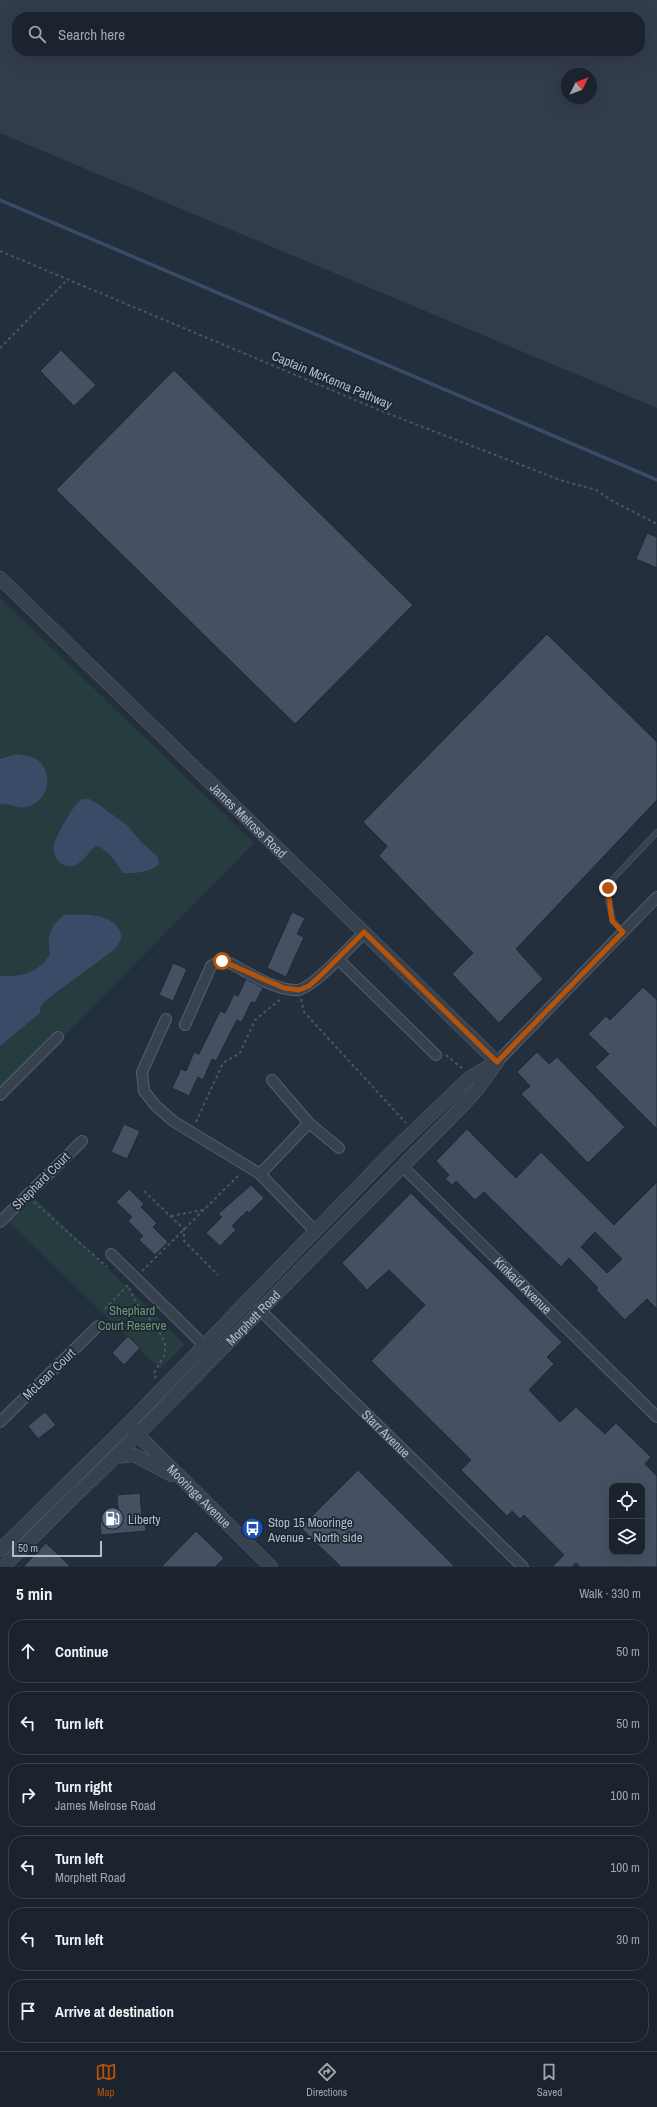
<!DOCTYPE html>
<html lang="en">
<head>
<meta charset="utf-8">
<style>
  body { margin:0; font-family:"Archivo Narrow",sans-serif; background:#242b36; color:#f1f3f6 }
  .controls { position:absolute; right:12px; bottom:12px; display:grid; overflow:hidden; border-radius:8px; box-shadow:0 4px 16px #0002 }
  .controls button { width:36px; height:36px; display:grid; place-items:center; padding:0; border:0; border-bottom:1px solid #39404a; background:#1b232e; color:#f1f3f6; font:20px sans-serif }
  .compass { position:absolute; left:561px; top:68px; width:36px; height:36px; border-radius:50%; background:#1b232e; box-shadow:0 4px 16px #0002; rotate:48deg }
  .scale { position:absolute; left:12px; bottom:10px; width:90px; box-sizing:border-box; padding-left:4px; border:2px solid #b4bcc9; border-top:0; font-size:11px; line-height:14px; white-space:nowrap; color:#b4bcc9; -webkit-text-stroke:3px #1d2633; paint-order:stroke }
  .stop { position:absolute; width:12px; height:12px; margin:-9px; border:3px solid #b45309; border-radius:50%; background:#fff }
  .stop.end { background:#b45309; border-color:#fff; box-shadow:0 1px 4px #0008 }
  .list { margin:0; padding:0; list-style:none }
  h2 { display:flex; justify-content:space-between; align-items:center; height:52px; margin:0; padding:0 16px; font-size:17px }
  h2 small { font-size:13px; font-weight:400; color:#a0a4aa }
  .list li { display:grid; grid-template-columns:26px 1fr auto; gap:12px; align-items:center; box-sizing:border-box; height:64px; margin:0 8px 8px; padding:0 8px; border:1px solid #39404a; border-radius:16px }
  .list b { display:block; font-size:15px; white-space:nowrap }
  .list p { margin:0; font-size:13px; white-space:nowrap; color:#a0a4aa }
  .list em { font-size:13px; font-style:normal; color:#a0a4aa }
  .icon { flex:none; width:22px; height:22px; fill:none; stroke:currentColor; stroke-width:2; stroke-linecap:round; stroke-linejoin:round }
  .map { position:relative; flex:none; width:657px; height:1567px; overflow:hidden }
  .search { position:absolute; background:#1b232e; box-shadow:0 4px 16px #0002; left:12px; right:12px; top:12px; height:44px; display:flex; align-items:center; gap:10px; box-sizing:border-box; padding:0 14px; border-radius:16px; color:#a0a4aa; font-size:15px }
  .sheet { height:484px; background:#1b232e }
  nav { display:flex; justify-content:space-around; align-items:center; box-sizing:border-box; height:56px; border-top:1px solid #39404a; background:#1b232e; font-size:11px; color:#a0a4aa }
  nav a { display:grid; justify-items:center; gap:2px }
  nav .on { color:#b45309 }
  .map>svg:first-child { display:block }
  .airport { fill:#323c4b; fill-rule:evenodd }
  .green { fill:#263c3f }
  .water { fill:#394c67 }
  .lines { fill:none; stroke-linecap:round; stroke-linejoin:round }
  .stream { stroke:#394c67; stroke-width:3.5 }
  .building { fill:#455162; stroke:#1f2835; fill-rule:evenodd }
  .service-casing { stroke:#565f6c; stroke-width:6 }
  .minor-casing { stroke:#565f6c; stroke-width:12 }
  .tertiary-casing { stroke:#565f6c; stroke-width:14 }
  .path { stroke:#44595c; stroke-width:2; stroke-dasharray:3 3; stroke-linecap:butt }
  .service { stroke:#38414e; stroke-width:5 }
  .minor { stroke:#38414e; stroke-width:10 }
  .tertiary { stroke:#38414e; stroke-width:13 }
  .route { stroke:#b45309; stroke-width:5 }
  .labels { text-anchor:middle; dominant-baseline:central; stroke-width:3.5; stroke-linejoin:round; paint-order:stroke }
  .street-label { font-size:13px; fill:#b4bcc9; stroke:#1d2633 }
  .park-label { font-size:13px; fill:#6b9a76; stroke:#1d2633 }
  .poi-label { font-size:13px; fill:#b4bcc9; stroke:#1d2633; text-anchor:start }
</style>
</head>
<body>
<div class="map">
<svg width="657" height="1567" viewBox="0 0 657 1567">
  <rect width="100%" height="100%" fill="#242f3e"/>
  <path class="airport" d="M0,0h657v408l-657,-275zM17,17h623v34h-623zM567,74h24v24h-24z"/>
  <path class="green" d="M0,598l254,245 -252,256h-2z
    M35,1198l150,146 -25,25 -151,-147z"/>
  <path class="water" d="M16,754c8,1 18,2 24,8 14,16 7,39 -13,45 -9,2 -18,-4 -27,-3v-45z
    M82,799h7l9,5 30,22 13,16 17,15 1,7c-8,8 -25,10 -36,9 -7,-11 -15,-24 -27,-27 -7,5 -14,18 -23,20 -4,1 -8,0 -11,-2 -6,-4 -10,-12 -8,-19 3,-11 19,-40 28,-46z
    M64,915c21,0 51,-4 58,22l-7,12 -69,51 -6,8v5l-40,33v-70c21,1 39,-3 50,-22 -3,-19 -1,-26 14,-39z"/>
  <g class="lines">
    <path class="stream" d="M0,200l657,280"/>
  </g>
  <path class="building" d="M61,350l35,35 -22,21 -34,-35z
    M174,370l239,235 -118,119 -239,-234z
    M647,533l10,4v31l-21,-9z
    M547,634l110,108v58l-141,149 27,30 -44,44 -47,-49 21,-21 -94,-97 8,-10 -24,-24z
    M292,912l13,6 -8,16 7,3 -18,40 -19,-9z
    M173,963l14,6 -14,32 -14,-6z
    M246,979l17,9 -8,15 -4,-1 -9,20 -5,-2 -21,41 -4,-2 -9,21 -5,-3 -9,19 -17,-8 9,-19 5,2 8,-19 5,2 21,-43 5,2 9,-19 4,2z
    M643,987l14,13v129l-62,-62 14,-13 -21,-20 18,-18 4,4z
    M537,1052l12,12 8,-7 68,70 -37,36 -67,-69 9,-8 -13,-14z
    M124,1124l16,7 -13,28 -16,-7z
    M467,1129l49,49 25,-26 73,73 43,-43v127l-10,-10 -22,21 -29,-30 2,-2 -29,-30 -8,9 -77,-75 -9,8 -19,-19 -4,4 -7,-6 4,-4 -13,-14zM595,1232l27,27 -15,14 -26,-26z
    M251,1185l13,13 -15,15 -2,-2 -15,15 4,4 -16,16 -14,-13 16,-16 -4,-3z
    M129,1189l15,15 -3,3 16,16 -4,4 15,15 -13,13 -16,-15 4,-4 -15,-15 4,-4 -16,-15z
    M411,1193l151,149 -15,15 7,7 -25,26 31,32 16,-15 29,27 11,-11 35,34 -6,7 12,12v91h-77l-4,-4 -4,4h-20l12,-12 -40,-40 -4,4 -8,-8 -5,5 -46,-46 10,-10 -100,-99 54,-56 -36,-35 -22,20 -25,-27zM612,1486h30v66h-30z
    M128,1336l12,12 -16,17 -12,-12z
    M45,1412l11,13 -18,14 -10,-13z
    M358,1470l97,97h-114l-36,-35 -4,-5z
    M140,1493l2,24h3l1,14 -45,4 -1,-14 19,-1 -2,-25z
    M196,1531l28,27 -9,9h-54z
    M46,1543l25,24h-48z"/>
  <g class="lines">
    <defs>
      <path id="service" d="M623,932l-10,-11 -6,-26 2,-12 48,-51"/>
      <g id="minor">
        <path d="M338,959l98,96"/>
        <path d="M166,1019l-24,53 2,19 11,14 18,16 87,53 56,58"/>
        <path d="M185,1025l26,-59c7,-5 10,-5 19,-3 18,10 47,28 67,27 15,0 55,-46 67,-57"/>
        <path d="M497,1062l160,-165"/>
        <path d="M272,1080l37,43 30,25"/>
        <path d="M0,1095l58,-58"/>
        <path id="s1" d="M402,1166l255,251"/>
        <path d="M260,1174l49,-51"/>
        <path d="M0,1222l82,-81"/>
        <path d="M111,1254l94,92"/>
        <path id="s2" d="M259,1309l264,258"/>
        <path d="M0,1422l98,-96"/>
      </g>
      <g id="tertiary">
        <path id="s3" d="M0,578l497,484"/>
        <path id="s4" d="M132,1429l139,138"/>
        <path d="M114,1457l20,-2 38,20"/>
        <path d="M0,1550l127,-125 263,-271 78,-75 25,-15"/>
        <path id="s5" d="M3,1567l135,-133 327,-331 12,-13 20,-28"/>
      </g>
    </defs>
    <use href="#service" class="service-casing"/>
    <use href="#minor" class="minor-casing"/>
    <use href="#tertiary" class="tertiary-casing"/>
    <path class="path" d="M0,251l379,159 181,70 36,10 18,12 43,22
      M0,348l68,-69
      M301,999l3,13 102,111
      M446,1055l17,14
      M196,1122l27,-59 17,-10 15,-33 26,-21
      M144,1191l40,38v12l34,34
      M34,1202l73,65
      M171,1216l32,-6
      M142,1271l98,-97
      M129,1288l7,15 21,25 8,15v11l-11,19 2,6
      M105,1309l23,-24"/>
    <use href="#service" class="service"/>
    <use href="#minor" class="minor"/>
    <use href="#tertiary" class="tertiary"/>
  </g>
  <g class="lines">
    <path class="route" d="M222,961l62,27 15,2 10,-4 13,-12 42,-42 133,130 126,-130 -11,-11 -4,-33"/>
  </g>
  <defs>
    <symbol id="fuel-disc" viewBox="-11 -11 22 22"><circle r="9.5" fill="#5c6f8a" stroke="#1d2633"/><path d="M-5.5-6h7V0h2V4h1.3V-2.5L3-4.5l.8-.8L6-3V5H2.5V1h-1V6h-7ZM-4.2-4.7v3.2H.2V-4.7Z" fill="#fff"/></symbol>
    <symbol id="bus-disc" viewBox="-11 -11 22 22"><circle r="9.5" fill="#1a4fb4" stroke="#1d2633"/><path d="M-5-6H5V4H4V6H2V4H-2V6H-4V4H-5ZM-3.5-4V0h7V-4ZM-3.5 1.2v1.5H-2V1.2ZM2 1.2v1.5H3.5V1.2Z" fill="#fff"/></symbol>
  </defs>
  <g fill-rule="evenodd">
    <use href="#fuel-disc" x="100" y="1506" width="25" height="25"/>
    <use href="#bus-disc" x="240" y="1516" width="25" height="25"/>
  </g>
  <g class="labels">
    <g class="street-label">
      <text transform="translate(332 380) rotate(23)">Captain McKenna Pathway</text>
      <text stroke="none"><textPath href="#s3" startOffset="347">James Melrose Road</textPath></text>
      <text transform="translate(41 1181) rotate(-45)">Shephard Court</text>
      <text stroke="none"><textPath href="#s1" startOffset="170">Kinkaid Avenue</textPath></text>
      <text stroke="none"><textPath href="#s5" startOffset="353">Morphett Road</textPath></text>
      <text transform="translate(49 1374) rotate(-44)">McLean Court</text>
      <text stroke="none"><textPath href="#s2" startOffset="178">Starr Avenue</textPath></text>
      <text stroke="none"><textPath href="#s4" startOffset="95">Mooringe Avenue</textPath></text>
    </g>
    <g class="park-label">
      <text x="132" y="1310">Shephard<tspan x="132" dy="15">Court Reserve</tspan></text>
    </g>
    <g class="poi-label">
      <text x="128" y="1519">Liberty</text>
      <text x="268" y="1522">Stop 15 Mooringe<tspan x="268" dy="15">Avenue - North side</tspan></text>
    </g>
  </g>
</svg>
<div class="controls">
<button><svg class="icon" aria-label="locate" viewBox="0 0 24 24"><circle cx="12" cy="12" r="6"/><path d="M12 2v4M12 18v4M2 12h4M18 12h4"/></svg></button>
<button><svg class="icon" aria-label="layers" viewBox="0 0 24 24"><path d="M12 4l9 5-9 5-9-5zM3 14l9 5 9-5"/></svg></button>
</div>
<svg class="compass" viewBox="-18 -18 36 36"><path d="M0-13l5 13h-10z" fill="#e53935"/><path d="M0 13l5-13h-10z" fill="#a0a4aa"/></svg>
<div class="scale">50 m</div>
<div class="stop" style="left:222px;top:961px"></div>
<div class="stop end" style="left:608px;top:888px"></div>
<div class="search"><svg class="icon" aria-label="search" viewBox="0 0 24 24"><circle cx="10" cy="10" r="6"/><path d="M15 15l6 6"/></svg>Search here</div>
</div>
<section class="sheet">
<h2>5 min<small>Walk · 330 m</small></h2>
<ul class="list">
<li><svg class="icon" aria-label="ahead" viewBox="0 0 24 24"><path d="M12 20V5M6 11l6-6 6 6"/></svg><div><b>Continue</b></div><em>50 m</em></li>
<li><svg class="icon" aria-label="left" viewBox="0 0 24 24"><path d="M17 20v-9H6M10 6l-5 5 5 5"/></svg><div><b>Turn left</b></div><em>50 m</em></li>
<li><svg class="icon" aria-label="right" viewBox="0 0 24 24"><path d="M7 20v-9h11M14 6l5 5-5 5"/></svg><div><b>Turn right</b><p>James Melrose Road</p></div><em>100 m</em></li>
<li><svg class="icon" aria-label="left" viewBox="0 0 24 24"><path d="M17 20v-9H6M10 6l-5 5 5 5"/></svg><div><b>Turn left</b><p>Morphett Road</p></div><em>100 m</em></li>
<li><svg class="icon" aria-label="left" viewBox="0 0 24 24"><path d="M17 20v-9H6M10 6l-5 5 5 5"/></svg><div><b>Turn left</b></div><em>30 m</em></li>
<li><svg class="icon" aria-label="arrive" viewBox="0 0 24 24"><path d="M6 21V4h12l-3 4 3 4H6"/></svg><div><b>Arrive at destination</b></div></li>
</ul>
</section>
<nav>
<a class="on"><svg class="icon" aria-label="map" viewBox="0 0 24 24"><path d="M3 6l6-2 6 2 6-2v14l-6 2-6-2-6 2zM9 4v14M15 6v14"/></svg>Map</a>
<a><svg class="icon" aria-label="directions" viewBox="0 0 24 24"><path d="M12 3l9 9-9 9-9-9zM9 14v-3h6M13 9l2 2-2 2"/></svg>Directions</a>
<a><svg class="icon" aria-label="saved" viewBox="0 0 24 24"><path d="M7 4h10v16l-5-4-5 4z"/></svg>Saved</a>
</nav>
</body>
</html>
